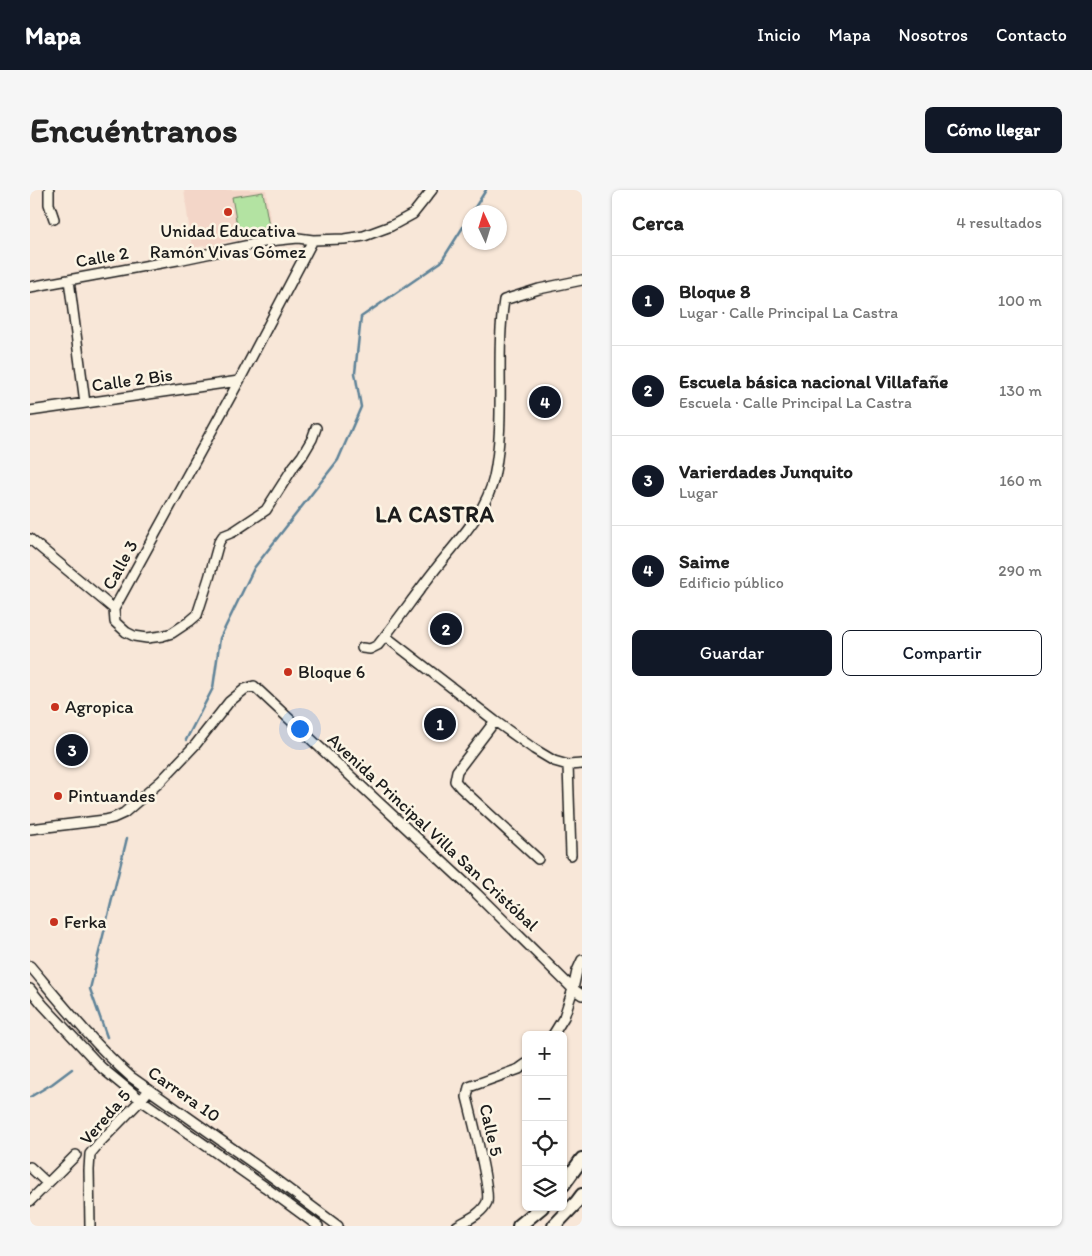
<!DOCTYPE html>
<html lang="es">
<head>
<meta charset="utf-8">
<style>
  body { margin:0; font-family:Itim,sans-serif; background:#f6f6f6; color:#222 }
  .controls { position:absolute; right:15px; bottom:15px; display:grid; overflow:hidden; border-radius:8px; box-shadow:0 1px 4px #0004 }
  .controls button { width:45px; height:45px; display:grid; place-items:center; padding:0; border:0; border-bottom:1px solid #e0e0e0; background:#fff; color:#222; font:25px sans-serif }
  .compass { position:absolute; left:432px; top:15px; width:45px; height:45px; border-radius:50%; background:#fff; box-shadow:0 1px 4px #0004; rotate:356deg }
  .you { position:absolute; left:269px; top:538px; width:18px; height:18px; margin:-12px; border:4px solid #fff; border-radius:50%; background:#1a73e8; box-shadow:0 0 0 8px #1a73e833 }
  .badge { display:grid; place-items:center; width:32px; height:32px; border-radius:50%; background:#111827; color:#fff; font-size:16px; font-weight:700 }
  .pin { position:absolute; translate:-50% -50%; border:2px solid #fff; box-shadow:0 1px 5px #0006 }
  .list { margin:0; padding:0; list-style:none }
  h2 { display:flex; justify-content:space-between; align-items:center; height:65px; margin:0; padding:0 20px; font-size:21px }
  h2 small { font-size:16px; font-weight:400; color:#767676 }
  .list li { display:grid; grid-template-columns:32px 1fr auto; gap:15px; align-items:center; box-sizing:border-box; height:90px; padding:0 20px; border-top:1px solid #e0e0e0 }
  .list b { display:block; font-size:19px; white-space:nowrap }
  .list p { margin:0; font-size:16px; white-space:nowrap; color:#767676 }
  .list em { font-size:16px; font-style:normal; color:#767676 }
  .actions { display:flex; gap:10px; padding:15px 20px }
  .actions a { flex:1; padding:11px 0; border:1px solid #111827; border-radius:8px; text-align:center; font-size:18px; color:#111827 }
  .actions .main { background:#111827; color:#fff }
  .icon { flex:none; width:28px; height:28px; fill:none; stroke:currentColor; stroke-width:2; stroke-linecap:round; stroke-linejoin:round }
  .map { position:relative; flex:none; width:552px; height:1036px; overflow:hidden; border-radius:8px }
  header { display:flex; align-items:center; gap:30px; box-sizing:border-box; height:70px; padding:0 25px; background:#111827; color:#fff }
  header strong { font-size:24px }
  nav { display:flex; gap:28px; margin-inline-start:auto; font-size:18px }
  .intro { display:flex; align-items:center; justify-content:space-between; box-sizing:border-box; height:120px; padding:0 30px }
  h1 { margin:0; font-size:35px }
  .button { padding:12px 22px; border-radius:8px; background:#111827; color:#fff; font-size:18px; font-weight:700 }
  main { display:flex; gap:30px; padding:0 30px }
  aside { flex:1; background:#fff; border-radius:8px; box-shadow:0 1px 4px #0004 }
  .map>svg:first-child { display:block }
  .built { fill:#f3d6c8 }
  .garden { fill:#b3e3a2; stroke:#68805f }
  .lines { fill:none; stroke-linecap:round; stroke-linejoin:round }
  .stream { stroke:#5f8398; stroke-width:2.5 }
  .minor-casing { stroke:#1c1c1c; stroke-width:12 }
  .secondary-casing { stroke:#1c1c1c; stroke-width:16 }
  .minor { stroke:#fcf5e5; stroke-width:9 }
  .secondary { stroke:#fcf5e5; stroke-width:12 }
  .poi-dot { fill:#c8321e; stroke:#fcf5e5; stroke-width:2 }
  .labels { text-anchor:middle; dominant-baseline:central; stroke-width:5; stroke-linejoin:round; paint-order:stroke }
  .poi-label { font-size:18px; fill:#1c1c1c; stroke:#fcf5e5; text-anchor:start }
  .street-label { font-size:18px; fill:#1c1c1c; stroke:#fcf5e5 }
  .district-label { font-size:22px; font-weight:bold; letter-spacing:1px; fill:#1c1c1c; stroke:#fcf5e5 }
</style>
</head>
<body>
<header>
<strong>Mapa</strong>
<nav><a>Inicio</a><a>Mapa</a><a>Nosotros</a><a>Contacto</a></nav>
</header>
<div class="intro"><h1>Encuéntranos</h1><a class="button">Cómo llegar</a></div>
<main>
<div class="map">
<svg width="552" height="1036" viewBox="0 0 552 1036">
  <rect width="100%" height="100%" fill="#f8e7d8"/>
  <filter id="ink" filterUnits="userSpaceOnUse"><feTurbulence type="fractalNoise" baseFrequency=".02" numOctaves="2"/><feDisplacementMap in="SourceGraphic" scale="10" xChannelSelector="R" yChannelSelector="G"/><feConvolveMatrix kernelMatrix="1 2 1 2 8 2 1 2 1" color-interpolation-filters="sRGB"/></filter>
  <g filter="url(#ink)">
    <path class="built" d="M154,0h82l6,44 -80,14z"/>
    <path class="garden" d="M233,2l7,40 -31,5 -7,-40z"/>
    <g class="lines">
      <path class="stream" d="M442,22l14,-22
        M156,550l27,-52 7,-50 34,-70 84,-108 23,-53 -6,-34 6,-56 80,-55 29,-46
        M77,847l-17,-48 37,-151
        M0,907l22,-13 20,-15"/>
      <defs>
        <path id="minor" d="M19,0v14l5,15
          M283,50l-74,141 -125,228 1,13 11,10 8,4 13,2 15,-2 10,-3 18,-12 7,-6 12,-37 10,-36 4,-6 10,-4 33,-22 28,-44 8,-10 10,-17 4,-11
          M39,90l16,123
          M0,97l153,-28 86,-18 29,-3 15,2 31,-1 20,-3 27,-10 22,-12 19,-24
          M0,221l209,-30
          M0,349l84,70
          M355,446l110,85 39,28 20,12 14,4 14,-1
          M332,458l8,1 8,-4c21,-26 39,-53 60,-79 21,-27 48,-53 56,-89 12,-58 1,-119 10,-177l35,-11 43,-9
          M465,531l-38,50 -2,10 6,7 77,71
          M538,575l3,90
          M0,639l75,-9 8,-2 11,-5 37,-32 35,-37 33,-42 16,-13 9,-3 223,208 96,95 9,6
          M0,776c32,38 63,77 101,111l129,91 78,58
          M0,799l13,16 59,63 39,32 124,87 53,39
          M523,845l11,-18 9,-28 4,-18 5,-11
          M0,977l17,16
          M0,1011l46,-46
          M60,1036l-1,-56 1,-16 10,-12 41,-42 8,-10
          M427,1036c10,-6 25,-12 30,-24 4,-11 -16,-89 -20,-105l2,-10 50,-18 7,-5"/>
        <path id="secondary" d="M533,995l19,-26
          M489,1036l23,-19
          M524,1036l22,-23 6,-8"/>
      </defs>
      <use href="#minor" class="minor-casing"/>
      <use href="#secondary" class="secondary-casing"/>
      <use href="#minor" class="minor"/>
      <use href="#secondary" class="secondary"/>
    </g>
  </g>
  <g class="poi-dot">
    <circle cx="198" cy="22" r="5"/>
    <circle cx="258" cy="482" r="5"/>
    <circle cx="25" cy="517" r="5"/>
    <circle cx="28" cy="606" r="5"/>
    <circle cx="24" cy="732" r="5"/>
  </g>
  <g class="labels">
    <g class="poi-label">
      <text x="198" y="41" text-anchor="middle">Unidad Educativa<tspan x="198" dy="21">Ramón Vivas Gómez</tspan></text>
      <text x="268" y="482">Bloque 6</text>
      <text x="35" y="517">Agropica</text>
      <text x="38" y="606">Pintuandes</text>
      <text x="34" y="732">Ferka</text>
    </g>
    <g class="street-label">
      <text transform="translate(72 67) rotate(-10)">Calle 2</text>
      <text transform="translate(102 190) rotate(-8)">Calle 2 Bis</text>
      <text transform="translate(90 375) rotate(-61)">Calle 3</text>
      <text transform="translate(403 642) rotate(43)">Avenida Principal Villa San Cristóbal</text>
      <text transform="translate(154 904) rotate(35)">Carrera 10</text>
      <text transform="translate(75 927) rotate(-49)">Vereda 5</text>
      <text transform="translate(461 940) rotate(77)">Calle 5</text>
    </g>
    <g class="district-label">
      <text x="405" y="324">LA CASTRA</text>
    </g>
  </g>
</svg>
<div class="controls">
<button>+</button>
<button>−</button>
<button><svg class="icon" aria-label="locate" viewBox="0 0 24 24"><circle cx="12" cy="12" r="6"/><path d="M12 2v4M12 18v4M2 12h4M18 12h4"/></svg></button>
<button><svg class="icon" aria-label="layers" viewBox="0 0 24 24"><path d="M12 4l9 5-9 5-9-5zM3 14l9 5 9-5"/></svg></button>
</div>
<svg class="compass" viewBox="-18 -18 36 36"><path d="M0-13l5 13h-10z" fill="#e53935"/><path d="M0 13l5-13h-10z" fill="#767676"/></svg>
<div class="you"></div>
<div class="pin badge" style="left:410px;top:534px">1</div>
<div class="pin badge" style="left:416px;top:439px">2</div>
<div class="pin badge" style="left:42px;top:560px">3</div>
<div class="pin badge" style="left:515px;top:212px">4</div>
</div>
<aside>
<h2>Cerca<small>4 resultados</small></h2>
<ul class="list">
<li><span class="badge">1</span><div><b>Bloque 8</b><p>Lugar · Calle Principal La Castra</p></div><em>100 m</em></li>
<li><span class="badge">2</span><div><b>Escuela básica nacional Villafañe</b><p>Escuela · Calle Principal La Castra</p></div><em>130 m</em></li>
<li><span class="badge">3</span><div><b>Varierdades Junquito</b><p>Lugar</p></div><em>160 m</em></li>
<li><span class="badge">4</span><div><b>Saime</b><p>Edificio público</p></div><em>290 m</em></li>
</ul>
<div class="actions"><a class="main">Guardar</a><a>Compartir</a></div>
</aside>
</main>
</body>
</html>
